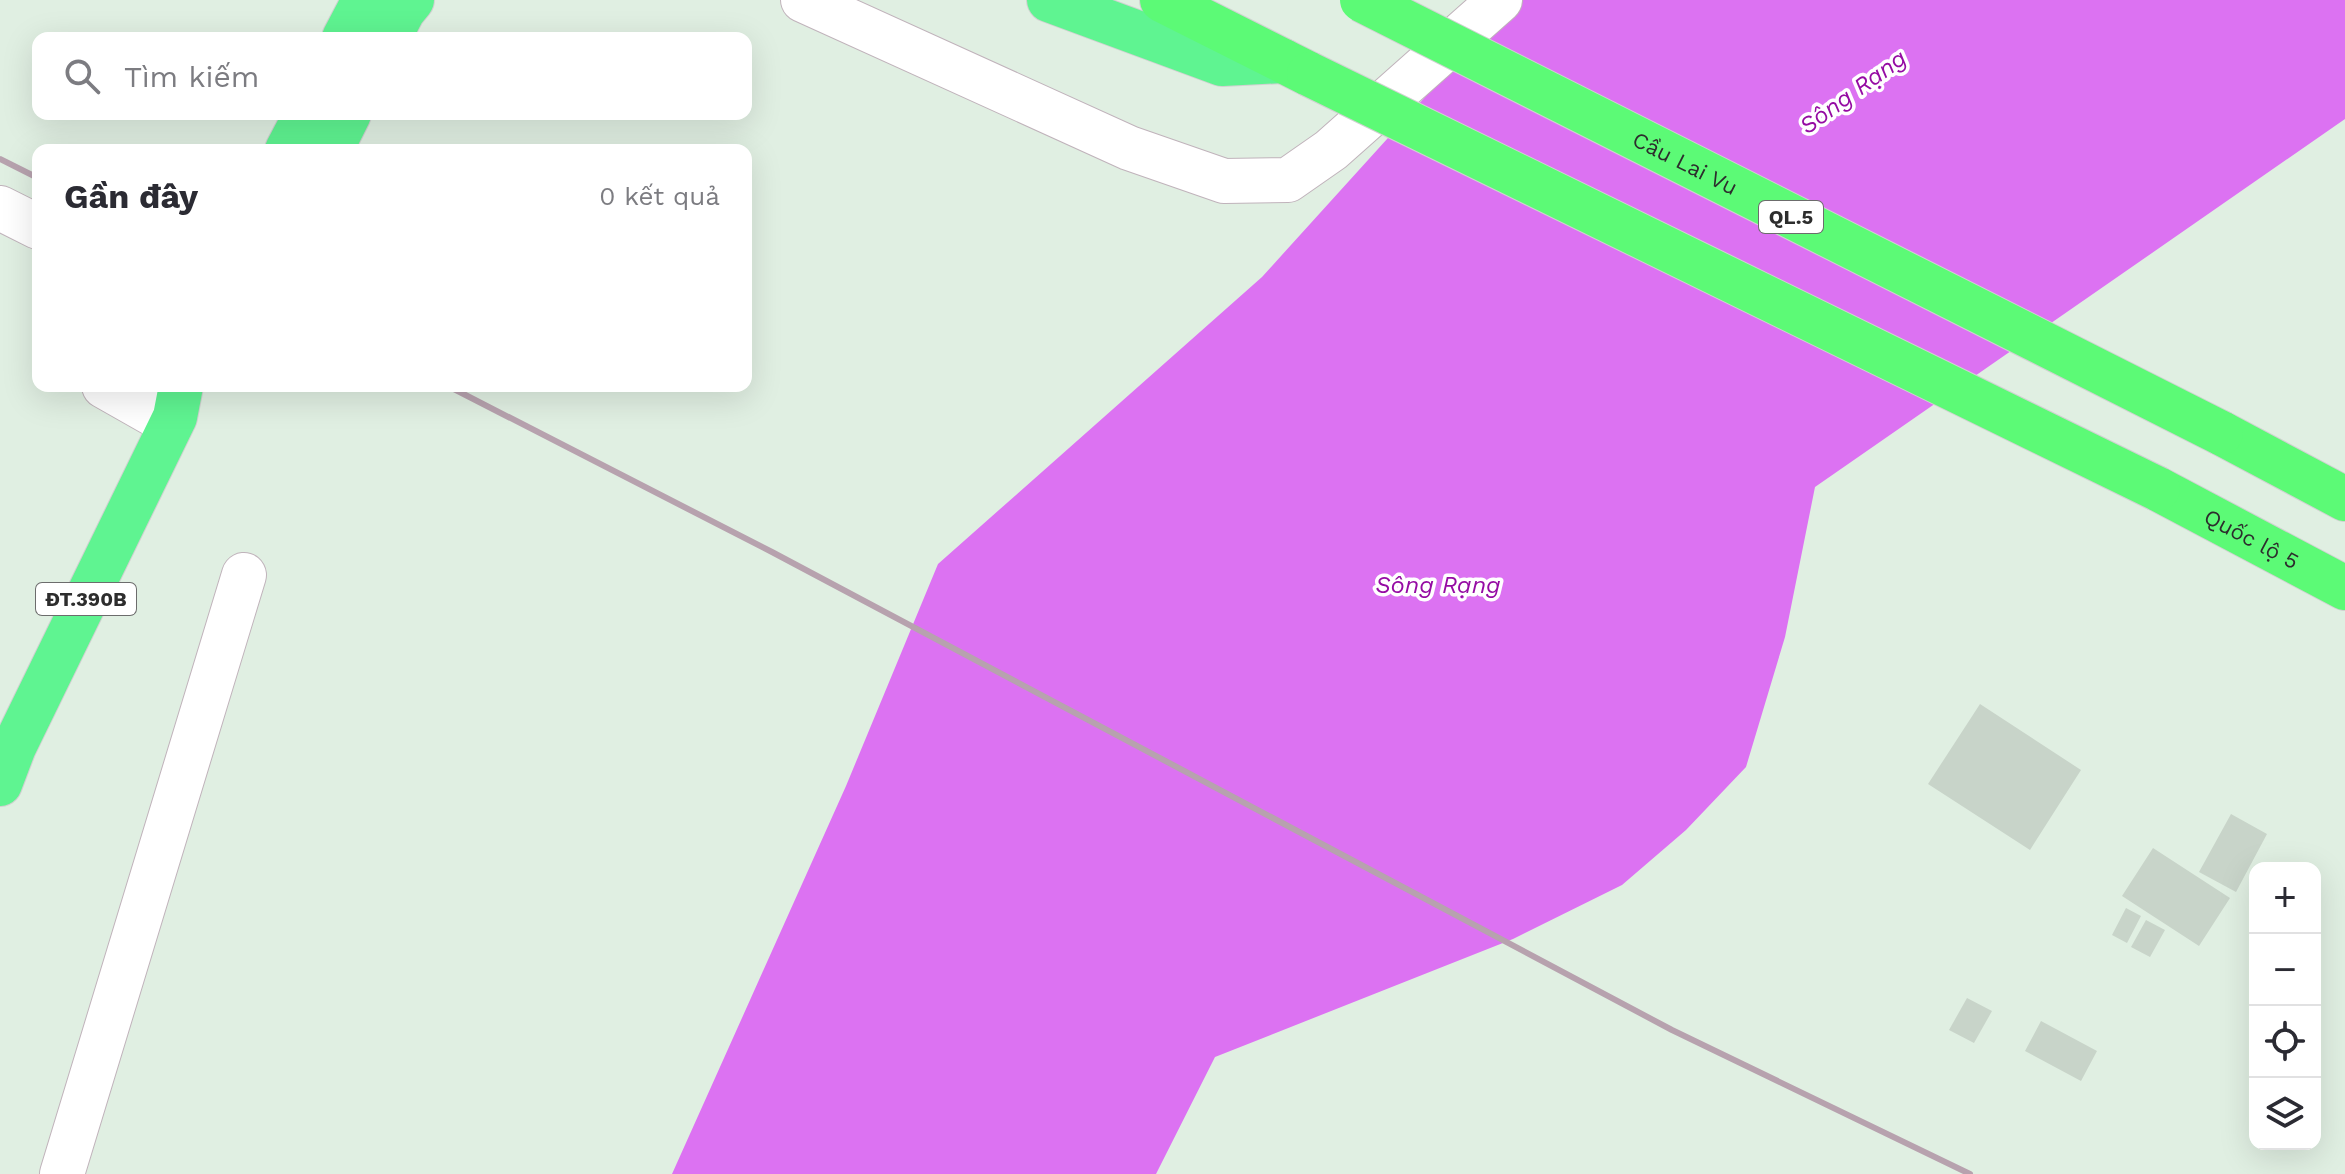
<!DOCTYPE html>
<html lang="vi">
<head>
<meta charset="utf-8">
<style>
  body { margin:0; font-family:"Work Sans",sans-serif; background:#f7f7f7; color:#2b2b33 }
  .controls { position:absolute; right:24px; bottom:24px; display:grid; overflow:hidden; border-radius:16px; box-shadow:0 8px 32px #0002 }
  .controls button { width:72px; height:72px; display:grid; place-items:center; padding:0; border:0; border-bottom:2px solid #e1e1e2; background:#fff; color:#2b2b33; font:40px sans-serif }
  .list { margin:0; padding:0; list-style:none }
  h2 { display:flex; justify-content:space-between; align-items:center; height:104px; margin:0; padding:0 32px; font-size:34px }
  h2 small { font-size:26px; font-weight:400; color:#7c7c81 }
  .icon { flex:none; width:44px; height:44px; fill:none; stroke:currentColor; stroke-width:2; stroke-linecap:round; stroke-linejoin:round }
  .map { position:relative; flex:none; width:2345px; height:1174px; overflow:hidden }
  .search { position:absolute; background:#fff; box-shadow:0 8px 32px #0002; left:32px; top:32px; width:720px; height:88px; display:flex; align-items:center; gap:20px; box-sizing:border-box; padding:0 28px; border-radius:16px; color:#7c7c81; font-size:30px }
  .panel { position:absolute; background:#fff; box-shadow:0 8px 32px #0002; left:32px; top:144px; width:720px; height:248px; border-radius:16px }
  .map>svg:first-child { display:block }
  .water { fill:#dc72f2 }
  .building { fill:#c8d4c9 }
  .lines { fill:none; stroke-linecap:round; stroke-linejoin:round }
  .minor-casing { stroke:#c0b3bb; stroke-width:46 }
  .primary-casing { stroke:#d1d1d1; stroke-width:46 }
  .trunk-casing { stroke:#d1d1d1; stroke-width:46 }
  .minor { stroke:#fff; stroke-width:44 }
  .primary { stroke:#5ff491; stroke-width:44 }
  .trunk { stroke:#5cfa76; stroke-width:44 }
  .rail { stroke:#b7a2ae; stroke-width:6 }
  .trunk-bridge-casing { stroke:#d1d1d1; stroke-width:46; stroke-linecap:butt }
  .trunk-bridge { stroke:#5cfa76; stroke-width:44 }
  .labels { text-anchor:middle; dominant-baseline:central; stroke-width:7; stroke-linejoin:round; paint-order:stroke }
  .shield { fill:#fff; stroke:#6c6c6c; stroke-width:2 }
  .shield-label { font-size:20px; font-weight:bold; fill:#2d2d2d }
  .street-label { font-size:22px; fill:#2d2d2d; stroke:#fff }
  .water-label { font-size:24px; font-style:italic; fill:#950ba3; stroke:#fff }
</style>
</head>
<body>
<div class="map">
<svg width="2345" height="1174" viewBox="0 0 2345 1174">
  <rect width="100%" height="100%" fill="#e0efe2"/>
  <path class="water" d="M1513,0h832v119l-530,368 -30,150 -39,130 -60,63 -64,55 -109,54 -298,118 -59,117h-484l174,-388 92,-222 324,-287z"/>
  <path class="building" d="M1980,704l101,66 -51,80 -102,-66z
    M2231,814l36,20 -31,58 -37,-20z
    M2153,848l77,50 -31,48 -77,-50z
    M2126,908l15,8 -14,27 -15,-8z
    M2146,920l19,10 -15,27 -19,-10z
    M1967,998l25,13 -18,32 -25,-13z
    M2041,1021l56,30 -16,30 -56,-30z"/>
  <g class="lines">
    <defs>
      <path id="minor" d="M803,0l326,148 95,33 64,-1 43,-30 169,-150
        M0,208l38,19
        M104,386l67,38
        M62,1174l182,-599"/>
      <path id="primary" d="M1049,0l173,64 61,-3
        M344,38l20,-38
        M389,38l14,-27 9,-11
        M287,150l19,-36
        M331,150l18,-36
        M0,784l14,-37 161,-330 6,-31"/>
      <g id="trunk">
        <path d="M1162,0l147,74"/>
        <path d="M2221,433l124,66"/>
        <path id="s1" d="M2158,489l187,99"/>
      </g>
    </defs>
    <use href="#minor" class="minor-casing"/>
    <use href="#primary" class="primary-casing"/>
    <use href="#trunk" class="trunk-casing"/>
    <use href="#minor" class="minor"/>
    <use href="#primary" class="primary"/>
    <use href="#trunk" class="trunk"/>
    <path class="rail" d="M0,159l38,19
      M448,386l324,166 900,478 298,144"/>
    <defs>
      <g id="trunk-bridge">
        <path id="s2" d="M1362,0l859,433"/>
        <path d="M1309,74l849,415"/>
      </g>
    </defs>
    <use href="#trunk-bridge" class="trunk-bridge-casing"/>
    <use href="#trunk-bridge" class="trunk-bridge"/>
  </g>
  <g class="labels">
    <g class="shield">
      <rect x="1759" y="201" width="64" height="32" rx="6"/>
      <rect x="36" y="583" width="100" height="32" rx="6"/>
    </g>
    <g class="shield-label">
      <text x="1791" y="217">QL.5</text>
      <text x="86" y="599">ĐT.390B</text>
    </g>
    <g class="street-label">
      <text stroke="none"><textPath href="#s2" startOffset="362">Cầu Lai Vu</textPath></text>
      <text stroke="none"><textPath href="#s1" startOffset="106">Quốc lộ 5</textPath></text>
    </g>
    <g class="water-label">
      <text transform="translate(1853 92) rotate(-36)">Sông Rạng</text>
      <text x="1438" y="585">Sông Rạng</text>
    </g>
  </g>
</svg>
<div class="controls">
<button>+</button>
<button>−</button>
<button><svg class="icon" aria-label="locate" viewBox="0 0 24 24"><circle cx="12" cy="12" r="6"/><path d="M12 2v4M12 18v4M2 12h4M18 12h4"/></svg></button>
<button><svg class="icon" aria-label="layers" viewBox="0 0 24 24"><path d="M12 4l9 5-9 5-9-5zM3 14l9 5 9-5"/></svg></button>
</div>
<div class="search"><svg class="icon" aria-label="search" viewBox="0 0 24 24"><circle cx="10" cy="10" r="6"/><path d="M15 15l6 6"/></svg>Tìm kiếm</div>
<section class="panel">
<h2>Gần đây<small>0 kết quả</small></h2>
<ul class="list">
</ul>
</section>
</div>
</body>
</html>
